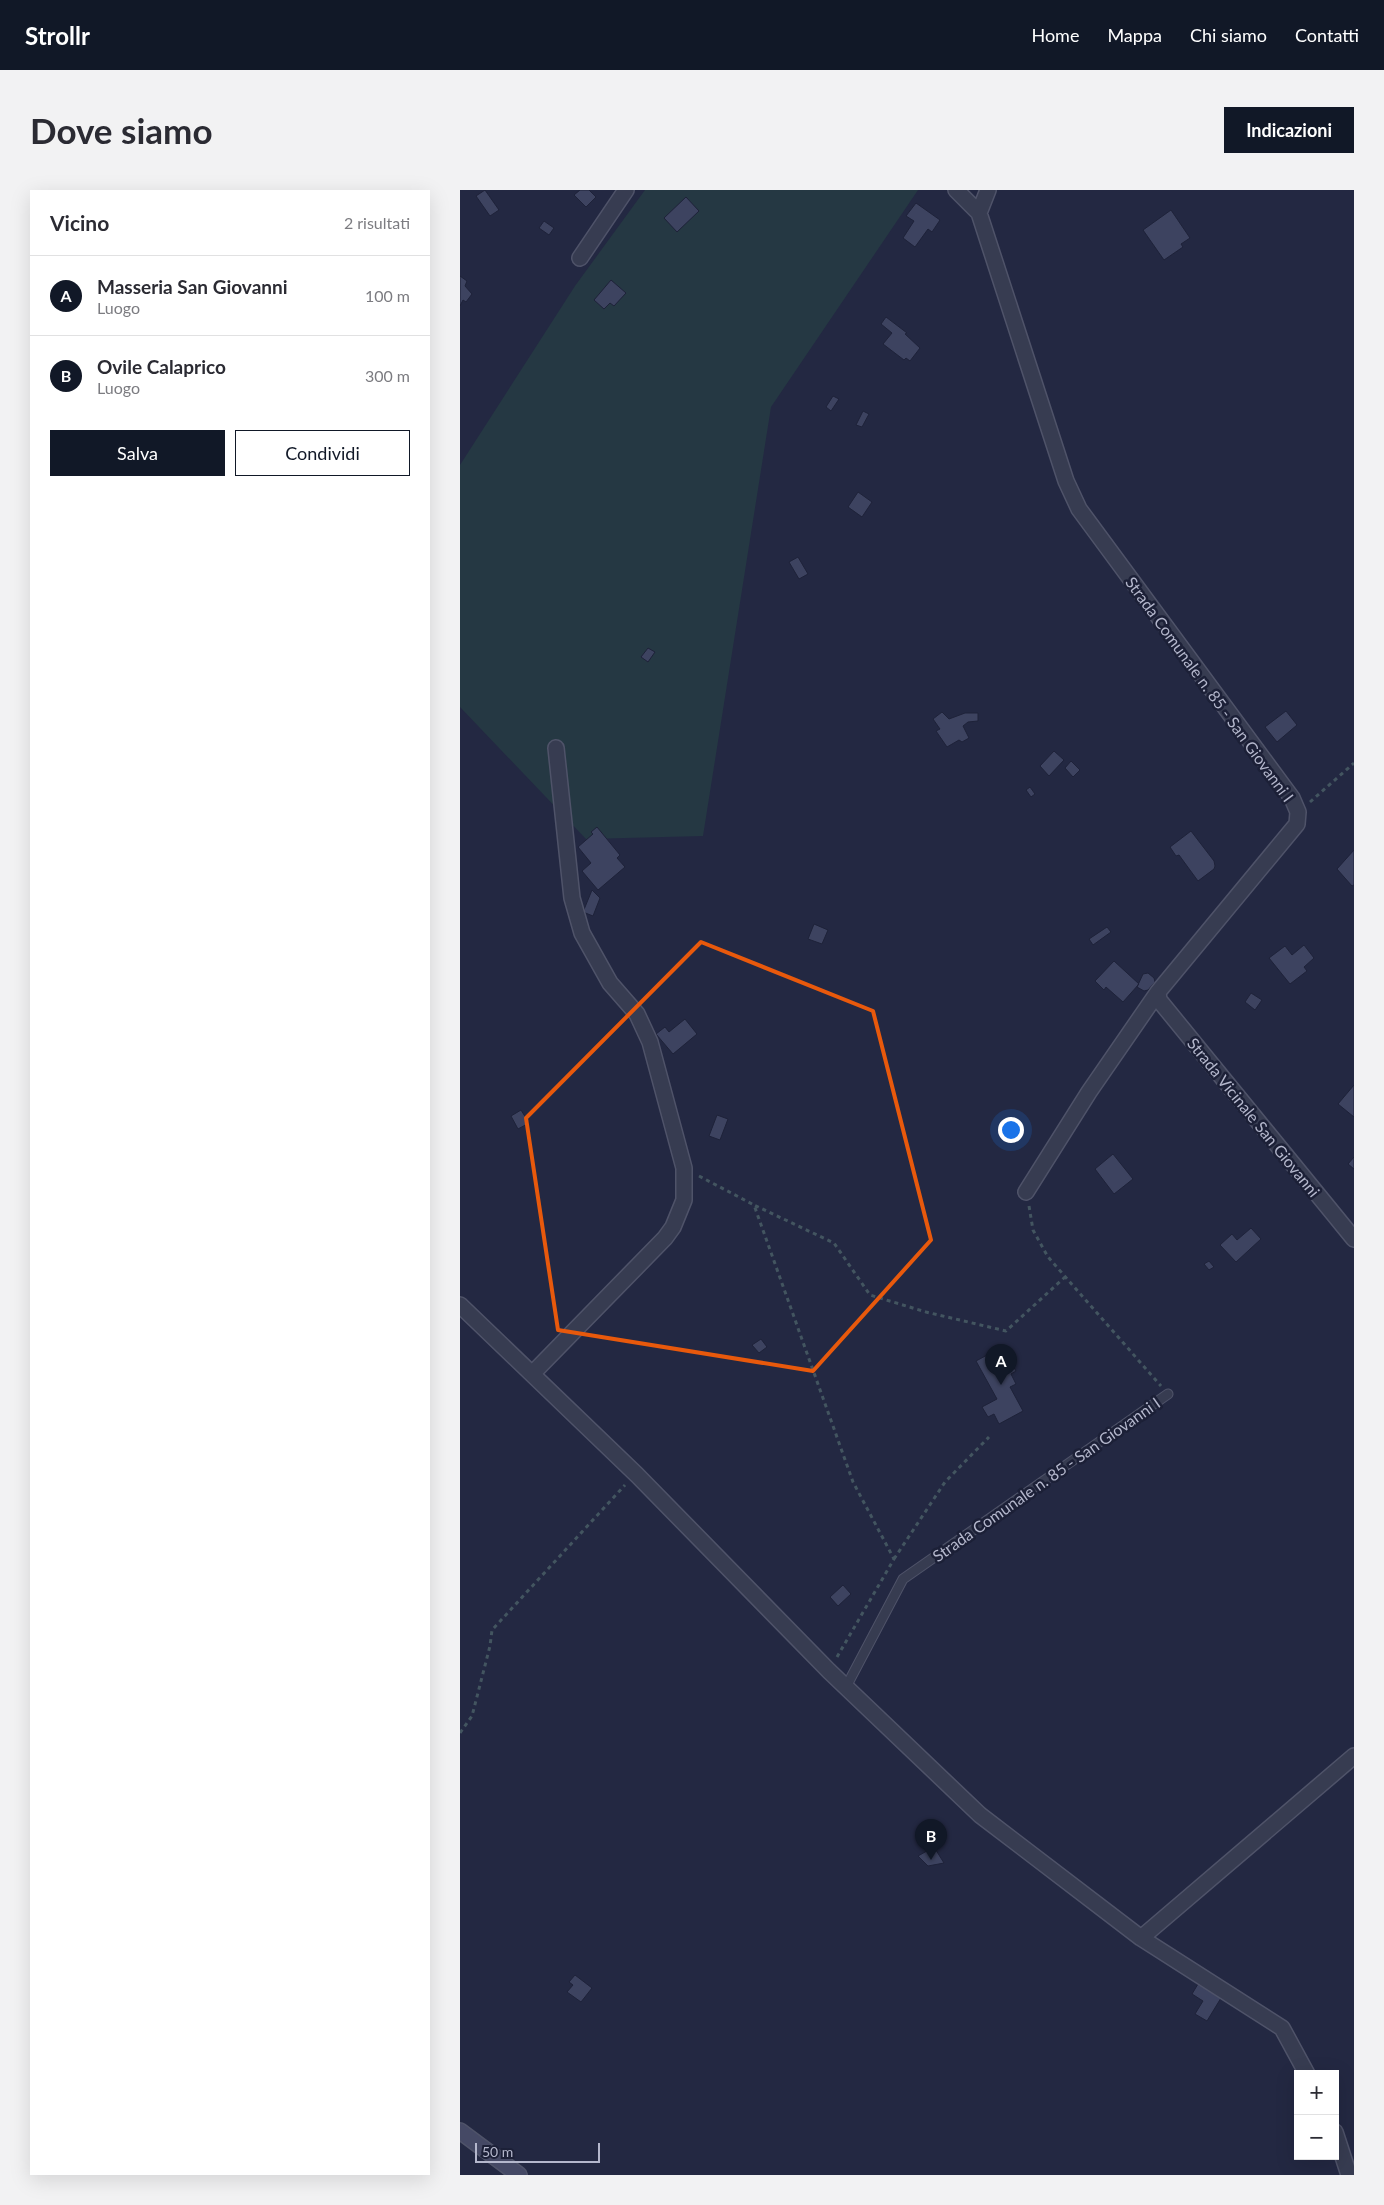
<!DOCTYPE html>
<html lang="it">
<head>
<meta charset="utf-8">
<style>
  body { margin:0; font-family:Lato,sans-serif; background:#f2f2f3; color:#2b2b33 }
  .controls { position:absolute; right:15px; bottom:15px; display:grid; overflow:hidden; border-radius:0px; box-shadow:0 5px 20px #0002 }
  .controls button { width:45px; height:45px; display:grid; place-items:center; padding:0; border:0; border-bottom:1px solid #e1e1e2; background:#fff; color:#2b2b33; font:25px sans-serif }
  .scale { position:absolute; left:15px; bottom:12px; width:125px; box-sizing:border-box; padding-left:5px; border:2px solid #b4b7cc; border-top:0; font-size:14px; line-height:18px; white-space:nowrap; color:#b4b7cc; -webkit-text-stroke:4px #1c2037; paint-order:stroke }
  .you { position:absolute; left:550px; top:939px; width:18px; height:18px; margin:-12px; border:4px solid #fff; border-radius:50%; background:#1a73e8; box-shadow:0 0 0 8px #1a73e833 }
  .badge { display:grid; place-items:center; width:32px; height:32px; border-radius:50%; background:#111827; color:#fff; font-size:16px; font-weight:700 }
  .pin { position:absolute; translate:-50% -41px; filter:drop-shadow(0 1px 2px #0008) }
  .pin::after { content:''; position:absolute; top:26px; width:18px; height:15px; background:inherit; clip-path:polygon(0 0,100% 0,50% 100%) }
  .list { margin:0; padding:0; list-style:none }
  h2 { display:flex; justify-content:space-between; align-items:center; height:65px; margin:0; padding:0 20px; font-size:21px }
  h2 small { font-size:16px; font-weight:400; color:#7c7c81 }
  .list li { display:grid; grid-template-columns:32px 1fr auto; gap:15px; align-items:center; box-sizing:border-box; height:80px; padding:0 20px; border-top:1px solid #e1e1e2 }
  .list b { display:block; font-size:19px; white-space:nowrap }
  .list p { margin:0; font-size:16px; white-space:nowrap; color:#7c7c81 }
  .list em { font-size:16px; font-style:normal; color:#7c7c81 }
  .actions { display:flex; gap:10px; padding:15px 20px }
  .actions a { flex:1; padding:11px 0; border:1px solid #111827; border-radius:0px; text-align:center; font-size:18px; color:#111827 }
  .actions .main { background:#111827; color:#fff }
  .map { position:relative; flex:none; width:894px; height:1985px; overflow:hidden; border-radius:0px }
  header { display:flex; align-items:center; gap:30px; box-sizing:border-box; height:70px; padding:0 25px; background:#111827; color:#fff }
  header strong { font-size:24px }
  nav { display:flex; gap:28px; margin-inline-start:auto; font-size:18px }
  .intro { display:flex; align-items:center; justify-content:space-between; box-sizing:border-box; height:120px; padding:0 30px }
  h1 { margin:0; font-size:35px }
  .button { padding:12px 22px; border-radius:0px; background:#111827; color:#fff; font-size:18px; font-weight:700 }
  main { display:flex; gap:30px; padding:0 30px }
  aside { flex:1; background:#fff; border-radius:0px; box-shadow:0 5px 20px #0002 }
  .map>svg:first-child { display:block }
  .green { fill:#253843 }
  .building { fill:#3d4360; stroke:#1e2239 }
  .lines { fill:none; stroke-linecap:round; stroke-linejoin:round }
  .lane-casing { stroke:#4f5369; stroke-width:11 }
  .street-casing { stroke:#4f5369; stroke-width:18 }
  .secondary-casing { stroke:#4f5369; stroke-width:18 }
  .path { stroke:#435560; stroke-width:3; stroke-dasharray:4 4; stroke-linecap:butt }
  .lane { stroke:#373c51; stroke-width:9 }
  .street { stroke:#373c51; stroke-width:15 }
  .secondary { stroke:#454965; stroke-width:15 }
  .marked { fill:none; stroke:#e8590c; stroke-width:4; stroke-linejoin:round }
  .labels { text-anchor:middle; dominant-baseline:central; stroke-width:5; stroke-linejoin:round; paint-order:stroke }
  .street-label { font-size:16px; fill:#b4b7cc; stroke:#1c2037 }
</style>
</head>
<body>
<header>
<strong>Strollr</strong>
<nav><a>Home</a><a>Mappa</a><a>Chi siamo</a><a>Contatti</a></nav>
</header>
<div class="intro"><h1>Dove siamo</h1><a class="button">Indicazioni</a></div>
<main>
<aside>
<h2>Vicino<small>2 risultati</small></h2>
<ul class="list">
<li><span class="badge">A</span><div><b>Masseria San Giovanni</b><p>Luogo</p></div><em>100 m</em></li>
<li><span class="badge">B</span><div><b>Ovile Calaprico</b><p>Luogo</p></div><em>300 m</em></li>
</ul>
<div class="actions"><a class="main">Salva</a><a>Condividi</a></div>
</aside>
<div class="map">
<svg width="894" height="1985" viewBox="0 0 894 1985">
  <rect width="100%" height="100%" fill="#232842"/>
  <path class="green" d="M185,0h273l-147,217 -68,429 -117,3 -126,-132v-242l115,-179z"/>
  <path class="building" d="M25,0l14,20 -9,6 -14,-20z
    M120,0h9l7,7 -10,10 -12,-12z
    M226,7l13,14 -22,21 -13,-14z
    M456,13l24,17 -8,12 -4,-3 -13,18 -12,-9 11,-17 -8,-5z
    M711,20l19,28 -9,6 2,3 -19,13 -21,-30z
    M84,31l10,7 -5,7 -10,-7z
    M0,86l7,5 -2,5 7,8 -6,8 -3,-2 -3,6z
    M151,90l15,13 -12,13 -4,-3 -6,6 -10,-9z
    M426,127l21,16 -2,1 15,14 -10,13 -4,-3 -2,2 -21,-16 9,-11 -11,-9z
    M373,206l6,3 -8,12 -5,-4z
    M403,221l6,3 -7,13 -6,-2z
    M398,302l14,10 -10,15 -14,-10z
    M338,367l10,17 -9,5 -10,-17z
    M188,458l7,4 -7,10 -7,-5z
    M826,521l11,14 -20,17 -12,-15z
    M482,522l7,7 16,-6h13v8l-10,1 -5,4 6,12 -7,4 -3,-2 -12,7 -11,-16 4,-2 -7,-10z
    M594,561l10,9 -15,16 -9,-10z
    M611,571l9,9 -7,7 -8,-9z
    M570,597l5,7 -4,3 -5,-7z
    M137,637l23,28 -3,3 8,9 -27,23 -16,-19 9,-8 -13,-16 15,-13 -2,-2z
    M731,641l23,30 1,5 -1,3 -16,12 -19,-26 -3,1 -6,-9z
    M894,660v35l-2,1 -15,-17z
    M132,700l8,8 -7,18 -10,-4z
    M354,734l14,6 -6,14 -14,-5z
    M647,737l4,5 -18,13 -4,-6z
    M844,755l10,13 -10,9 3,4 -17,13 -21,-26 16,-12 7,9z
    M654,771l25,23 -16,18 -17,-15 -2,3 -9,-9z
    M688,783l6,5 1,4 -7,8 -4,1 -7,-4 6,-13z
    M791,803l11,7 -7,10 -10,-8z
    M225,829l12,15 -24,20 -17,-20 9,-7 4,5z
    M894,895v32l-16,-13z
    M61,920l8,13 -11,6 -7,-13z
    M257,925l11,4 -8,21 -11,-4z
    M653,964l20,25 -19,15 -19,-25z
    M894,967v12l-6,-5z
    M791,1038l10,11 -25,23 -16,-17 12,-11 5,6z
    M749,1071l5,6 -5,3 -5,-6z
    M301,1149l6,8 -8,6 -7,-8z
    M542,1157l14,24 -5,3 5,10 -6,3 13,24 -24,13 -5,-10 -6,3 -6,-10 15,-8 -21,-38z
    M383,1395l8,9 -13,12 -8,-9z
    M474,1657l10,16 -16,3 -10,-10z
    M115,1785l17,13 -11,14 -14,-10 6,-7 -4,-3z
    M738,1794l23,14 -14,23 -12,-7 8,-13 -11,-7z"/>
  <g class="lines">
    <defs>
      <path id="lane" d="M386,1497l57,-108 265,-185"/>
      <path id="street" d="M496,0l23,23 87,268 13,28 213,289 6,14 -1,12 -139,168 -69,100 -63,100
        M519,23l9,-23
        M120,68l46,-68
        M698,802l1,8 195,239
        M0,1115l177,170 192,196 151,144 161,123 141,90 25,46
        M72,1184l133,-136 8,-11 11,-27v-32l-34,-126 -13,-28 -27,-31 -28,-50 -10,-35 -16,-150
        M681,1748l213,-182
        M875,1942l14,43"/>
      <path id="secondary" d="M0,1941l59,44"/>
    </defs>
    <use href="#lane" class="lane-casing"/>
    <use href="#street" class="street-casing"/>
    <use href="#secondary" class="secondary-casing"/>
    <path class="path" d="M850,612l44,-39
      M239,986l55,29
      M569,1016l4,24 15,27 113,129
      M434,1369l51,-77 44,-45
      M377,1467l57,-98 -41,-77 -99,-277 80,38 36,52 56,17 80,19 59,-54
      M0,1543l12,-17 18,-70 2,-16 133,-145"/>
    <use href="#lane" class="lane"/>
    <use href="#street" class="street"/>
    <use href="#secondary" class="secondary"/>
  </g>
  <path class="marked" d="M241,752l172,69 58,229 -118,131 -255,-41 -32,-212z"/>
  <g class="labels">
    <g class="street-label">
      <text transform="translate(750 499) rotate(54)">Strada Comunale n. 85 - San Giovanni I</text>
      <text transform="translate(794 927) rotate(51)">Strada Vicinale San Giovanni</text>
      <text transform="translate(586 1289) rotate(-35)">Strada Comunale n. 85 - San Giovanni I</text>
    </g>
  </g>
</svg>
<div class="controls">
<button>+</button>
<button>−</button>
</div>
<div class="scale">50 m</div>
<div class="you"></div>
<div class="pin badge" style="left:541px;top:1195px">A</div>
<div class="pin badge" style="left:471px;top:1670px">B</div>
</div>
</main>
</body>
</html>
